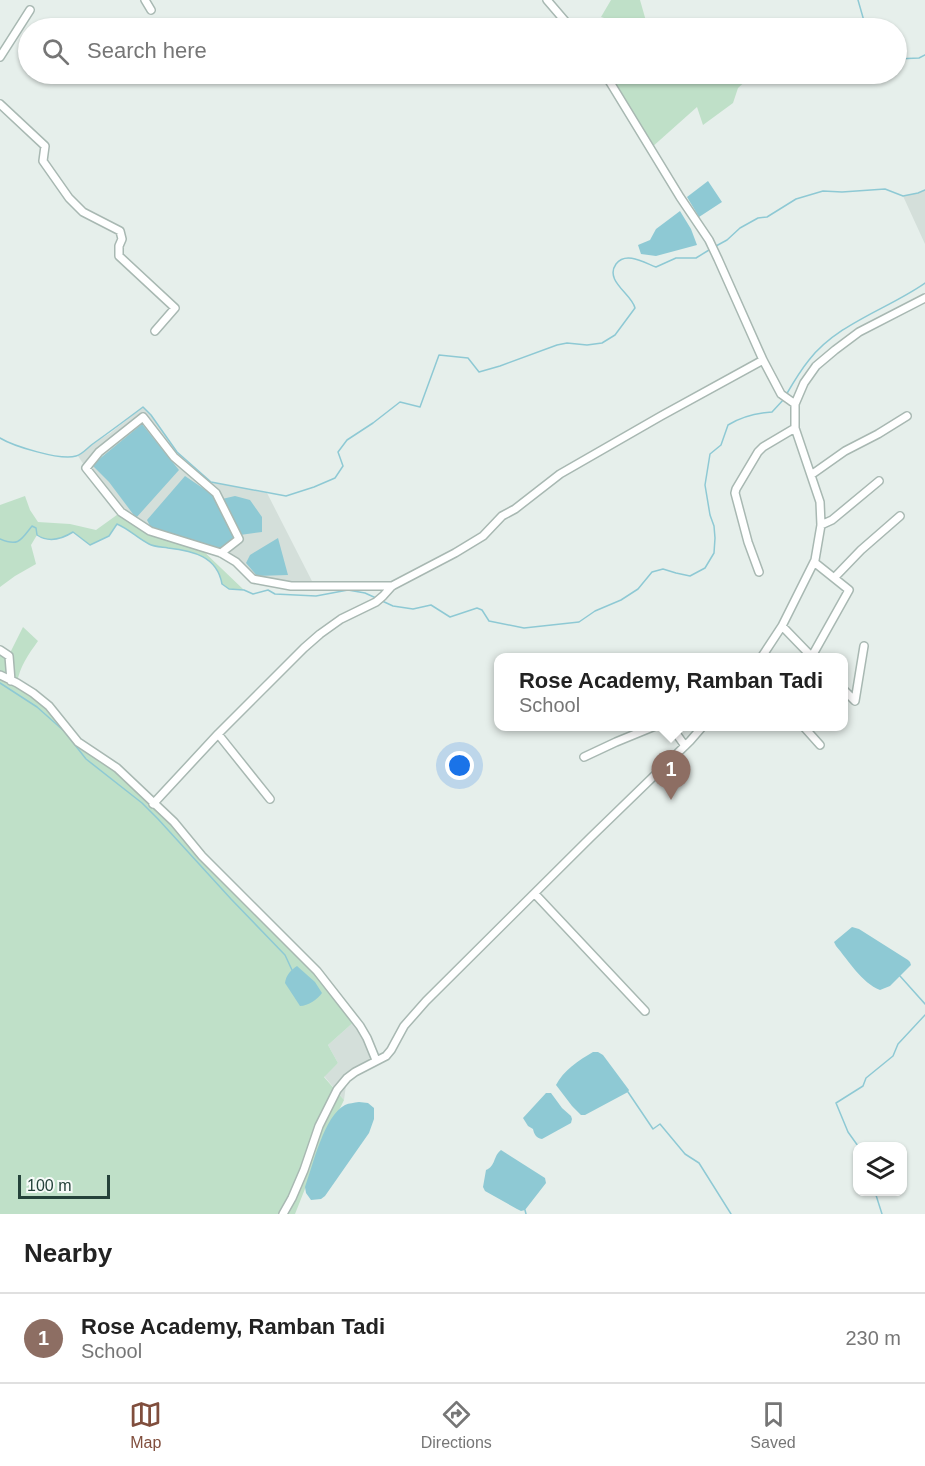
<!DOCTYPE html>
<html lang="en">
<head>
<meta charset="utf-8">
<style>
  body { margin:0; font-family:Helvetica,sans-serif; background:#f6f6f6; color:#222 }
  .controls { position:absolute; right:18px; bottom:18px; display:grid; overflow:hidden; border-radius:12px; box-shadow:0 2px 4px #0004 }
  .controls button { width:54px; height:54px; display:grid; place-items:center; padding:0; border:0; border-bottom:2px solid #e0e0e0; background:#fff; color:#222; font:30px sans-serif }
  .scale { position:absolute; left:18px; bottom:15px; width:92px; box-sizing:border-box; padding-left:6px; border:3px solid #24423a; border-top:0; font-size:16px; line-height:21px; white-space:nowrap; color:#24423a; -webkit-text-stroke:4px #f7fbf9; paint-order:stroke }
  .you { position:absolute; left:460px; top:766px; width:21px; height:21px; margin:-15px; border:4px solid #fff; border-radius:50%; background:#1a73e8; box-shadow:0 0 0 9px #1a73e833 }
  .badge { display:grid; place-items:center; width:39px; height:39px; border-radius:50%; background:#804e3d; color:#fff; font-size:20px; font-weight:700 }
  .pin { position:absolute; translate:-50% -50px; filter:drop-shadow(0 2px 3px #0008) }
  .pin::after { content:''; position:absolute; top:32px; width:21px; height:18px; background:inherit; clip-path:polygon(0 0,100% 0,50% 100%) }
  .popup { position:absolute; left:494px; top:653px; width:354px; height:78px; box-sizing:border-box; display:grid; place-content:center; border-radius:12px; background:#fff; filter:drop-shadow(0 2px 4px #0005); font-size:20px; white-space:nowrap; color:#767676 }
  .popup b { font-size:22px; color:#222 }
  .popup::after { content:''; position:absolute; left:50%; top:100%; margin-left:-12px; border:12px solid transparent; border-top-color:#fff }
  .list { margin:0; padding:0; list-style:none }
  h2 { display:flex; justify-content:space-between; align-items:center; height:78px; margin:0; padding:0 24px; font-size:26px }
  h2 small { font-size:20px; font-weight:400; color:#767676 }
  .list li { display:grid; grid-template-columns:39px 1fr auto; gap:18px; align-items:center; box-sizing:border-box; height:90px; padding:0 24px; border-top:2px solid #e0e0e0 }
  .list b { display:block; font-size:22px; white-space:nowrap }
  .list p { margin:0; font-size:20px; white-space:nowrap; color:#767676 }
  .list em { font-size:20px; font-style:normal; color:#767676 }
  .icon { flex:none; width:33px; height:33px; fill:none; stroke:currentColor; stroke-width:2; stroke-linecap:round; stroke-linejoin:round }
  .map { position:relative; flex:none; width:925px; height:1214px; overflow:hidden }
  .search { position:absolute; background:#fff; box-shadow:0 2px 4px #0004; left:18px; right:18px; top:18px; height:66px; display:flex; align-items:center; gap:15px; box-sizing:border-box; padding:0 21px; border-radius:33px; color:#767676; font-size:22px }
  .sheet { height:168px; background:#fff }
  nav { display:flex; justify-content:space-around; align-items:center; box-sizing:border-box; height:84px; border-top:2px solid #e0e0e0; background:#fff; font-size:16px; color:#767676 }
  nav a { display:grid; justify-items:center; gap:3px }
  nav .on { color:#804e3d }
  .map>svg:first-child { display:block }
  .built { fill:#d4dfda }
  .green { fill:#bfe0c8 }
  .water { fill:#8ec9d4 }
  .lines { fill:none; stroke-linecap:round; stroke-linejoin:round }
  .stream { stroke:#8ec9d4; stroke-width:1.5 }
  .minor-casing { stroke:#a8b8b2; stroke-width:10 }
  .minor { stroke:#fff; stroke-width:7 }
</style>
</head>
<body>
<div class="map">
<svg width="925" height="1214" viewBox="0 0 925 1214">
  <rect width="100%" height="100%" fill="#e6efeb"/>
  <path class="built" d="M925,190v54l-22,-48 15,-3z
    M143,407l8,8 26,37 34,30 56,11 47,92 -61,-6 -32,-26 -70,-21 -30,-20 -35,-44 -8,-12 14,-12 17,-10z
    M356,1020l20,40 -29,18 -3,22 -20,-24 14,-13 -10,-18z"/>
  <path class="green" d="M611,0h29l8,28h-27l-4,-6 -16,-5z
    M605,74h58v1l15,2v-3h75l-15,14 -5,15 -30,22 -6,-18 -46,41z
    M25,496l5,14 8,12 32,2 26,6 25,-18 29,19 48,15 46,44 -15,-1 -7,-5c-5,-29 -29,-32 -54,-36 -6,-1 -14,-1 -19,-4 -11,-5 -20,-15 -32,-20l-8,12 -19,9 -17,-13c-11,7 -24,11 -36,3l-6,10 5,19 -21,12 -15,11v-82z
    M23,627l15,14c-10,14 -18,25 -21,42l16,10 45,49 39,26 177,179 62,73 -28,25 10,18 -14,14 20,23 -20,41 -29,73h-295v-564l9,5z"/>
  <path class="water" d="M708,181l14,21 -23,15 -12,-20z
    M680,211l11,18 6,16 -41,11 -15,-2 -3,-9 12,-5 6,-11z
    M142,424l37,46 -43,48 -27,-36 -17,-17z
    M185,476l28,19 22,43 -13,11 -71,-21 -4,-8z
    M235,496l15,4 12,17v15l-22,3 -18,-36z
    M278,538l10,37 -31,1 -11,-13 4,-8z
    M852,927l7,2 49,31 2,2 1,3 -21,21 -10,4c-18,-7 -32,-30 -44,-44l-2,-4z
    M297,966l18,16 7,11c-4,6 -14,13 -22,13l-15,-23c1,-8 6,-13 12,-17z
    M593,1052h5l5,3 26,35 -1,2 -43,23h-4l-9,-9 -16,-21c7,-14 23,-25 37,-33z
    M546,1093h5l11,15 9,8 1,3 -1,4 -29,16c-6,-1 -8,-5 -9,-10l-5,-3 -5,-8z
    M359,1102l9,1 6,5v11l-5,14 -44,63 -4,3 -10,1 -5,-7 -1,-6c8,-22 19,-71 40,-82 4,-2 9,-2 14,-3z
    M501,1150l44,28 1,5 -21,27 -4,1 -4,-2 -32,-18 -2,-4 3,-17c10,-4 7,-14 15,-20z"/>
  <g class="lines">
    <path class="stream" d="M858,0l8,28
      M896,59l23,-1 6,-3
      M716,246l11,-6 13,-12 18,-10 9,-1 29,-18 27,-8 19,1 43,-3 18,7 15,-3 7,-3
      M786,395c7,-12 14,-24 23,-35 29,-37 79,-51 116,-77
      M0,438c13,8 61,23 76,18 7,-2 12,-9 18,-13 17,-12 33,-24 49,-36l8,8 26,37 34,30 75,14 28,-9 21,-9 8,-12 -5,-14 9,-12 26,-17 27,-21 20,5 19,-52 29,3 11,14 21,-6 57,-21 10,-2 20,2 15,-2 13,-8 20,-27c-3,-14 -31,-27 -19,-44 10,-13 29,-1 40,3l20,-9h20l13,-8
      M0,539c19,8 21,1 32,-13l4,2 1,7c12,8 25,4 36,-3l17,13 19,-9 8,-12c12,5 20,14 32,20 5,3 13,3 19,4 25,3 49,8 54,36l7,5 15,1 9,4 15,-4 7,4 41,2 32,-6 17,3 11,5
      M380,600l13,6 20,3 18,-4 19,12 27,-9 5,2 7,11 35,7 55,-6 16,-11 26,-11 17,-11 14,-17 11,-3 13,4 14,3 15,-8 9,-15 1,-15 -1,-12 -4,-11 -5,-30 5,-31 11,-9 7,-20c13,-8 29,-12 44,-13l12,-13
      M0,683l37,24 27,24 22,28 56,44 16,16 73,80 54,56 7,15
      M900,976l25,28
      M628,1092l25,37 7,-5 25,30 14,9 32,51
      M858,1146l-10,-14 -12,-29 27,-17 3,-8 27,-22 5,-12 27,-29
      M875,1192l7,22
      M525,1210l1,4"/>
    <defs>
      <path id="minor" d="M145,0l6,10
        M547,0l24,28
        M0,57l30,-47
        M605,74l75,123 29,43 9,19 45,101 18,34 14,10
        M0,104l45,42 -2,15 26,37 14,14 37,19 2,8 -3,7v10l56,52 -20,23
        M811,475l34,-24 33,-17 29,-18
        M821,525l11,-5 47,-39
        M221,553l18,-14 -23,-46 -42,-36 -31,-40 -44,35 -13,16 35,44 29,19 71,22 15,9 17,17 38,7h101
        M759,572l-11,-30 -13,-49 1,-4 22,-37 5,-5 32,-19
        M834,578l27,-28 39,-34
        M782,626l31,32
        M0,650l9,6 2,25
        M812,656l37,-66 -35,-28
        M761,658l21,-32 33,-66 6,-35 -1,-23 -25,-74v-24l9,-21 12,-17 19,-16 24,-18 66,-34
        M0,675l17,8 16,10 16,13 29,36 39,26 57,54 28,34 115,115 43,55 7,12 9,22
        M843,689l12,12 9,-55
        M671,726l14,20
        M803,726l17,19
        M218,734l52,65
        M584,757l32,-15 39,-16
        M153,804l65,-70 86,-86 16,-14 21,-15 35,-17 7,-6 9,-10 63,-33 28,-17 19,-20 13,-7 45,-35 101,-58 102,-56
        M535,894l110,117
        M283,1214l9,-16 12,-28 15,-44 18,-36 10,-12 8,-6 31,-16 5,-6 13,-24 22,-25 165,-164 99,-96 13,-15"/>
    </defs>
    <use href="#minor" class="minor-casing"/>
    <use href="#minor" class="minor"/>
  </g>
</svg>
<div class="controls">
<button><svg class="icon" aria-label="layers" viewBox="0 0 24 24"><path d="M12 4l9 5-9 5-9-5zM3 14l9 5 9-5"/></svg></button>
</div>
<div class="scale">100 m</div>
<div class="you"></div>
<div class="pin badge" style="left:671px;top:800px;background:#8d6e63">1</div>
<div class="popup"><b>Rose Academy, Ramban Tadi</b>School</div>
<div class="search"><svg class="icon" aria-label="search" viewBox="0 0 24 24"><circle cx="10" cy="10" r="6"/><path d="M15 15l6 6"/></svg>Search here</div>
</div>
<section class="sheet">
<h2>Nearby<small></small></h2>
<ul class="list">
<li><span class="badge" style="background:#8d6e63">1</span><div><b>Rose Academy, Ramban Tadi</b><p>School</p></div><em>230 m</em></li>
</ul>
</section>
<nav>
<a class="on"><svg class="icon" aria-label="map" viewBox="0 0 24 24"><path d="M3 6l6-2 6 2 6-2v14l-6 2-6-2-6 2zM9 4v14M15 6v14"/></svg>Map</a>
<a><svg class="icon" aria-label="directions" viewBox="0 0 24 24"><path d="M12 3l9 9-9 9-9-9zM9 14v-3h6M13 9l2 2-2 2"/></svg>Directions</a>
<a><svg class="icon" aria-label="saved" viewBox="0 0 24 24"><path d="M7 4h10v16l-5-4-5 4z"/></svg>Saved</a>
</nav>
</body>
</html>
